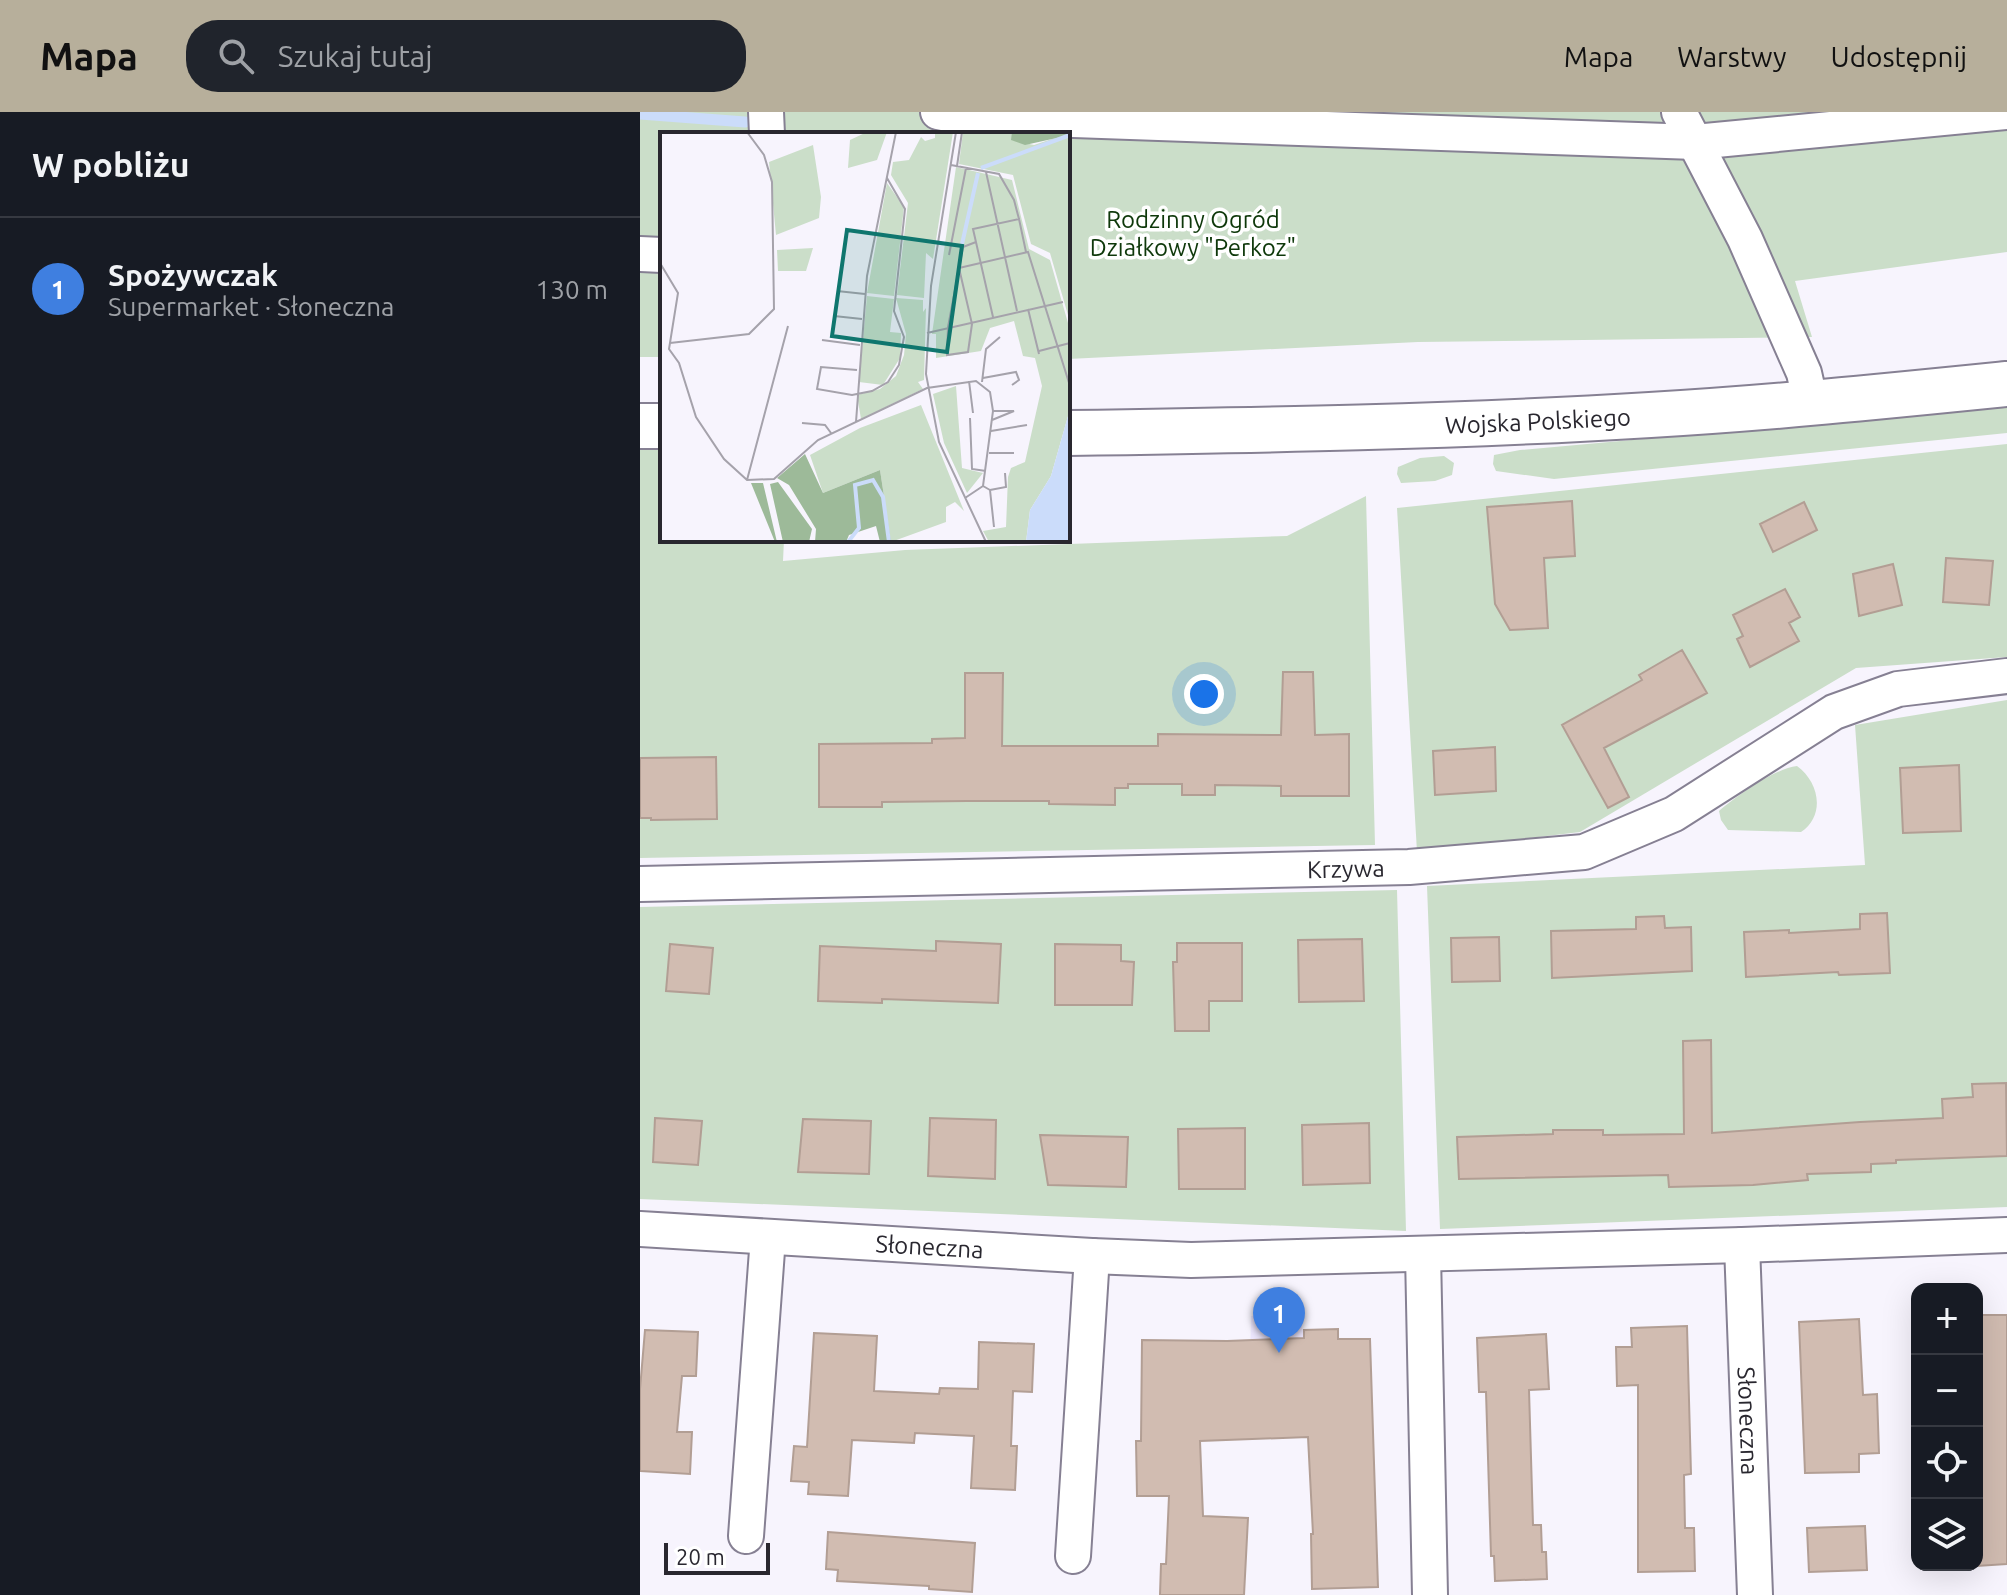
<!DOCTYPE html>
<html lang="pl">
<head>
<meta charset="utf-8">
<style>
  body { margin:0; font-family:Ubuntu,sans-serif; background:#20242c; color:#f1f3f6 }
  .controls { position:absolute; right:24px; bottom:24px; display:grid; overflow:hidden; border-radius:16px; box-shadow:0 8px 32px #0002 }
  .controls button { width:72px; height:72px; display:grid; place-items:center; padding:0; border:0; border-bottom:2px solid #363941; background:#171b24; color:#f1f3f6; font:40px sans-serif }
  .scale { position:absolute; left:24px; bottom:20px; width:106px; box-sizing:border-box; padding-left:8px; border:4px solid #29272f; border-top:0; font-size:22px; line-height:28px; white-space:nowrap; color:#29272f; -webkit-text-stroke:6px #fff; paint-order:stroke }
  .you { position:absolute; left:564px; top:582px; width:28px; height:28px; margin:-20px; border:6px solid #fff; border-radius:50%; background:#1a73e8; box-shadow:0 0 0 12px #1a73e833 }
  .badge { display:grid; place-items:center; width:52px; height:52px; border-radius:50%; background:#b7af9b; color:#fff; font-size:26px; font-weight:700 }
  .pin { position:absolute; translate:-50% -66px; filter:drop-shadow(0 2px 4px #0008) }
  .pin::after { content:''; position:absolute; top:42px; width:28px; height:24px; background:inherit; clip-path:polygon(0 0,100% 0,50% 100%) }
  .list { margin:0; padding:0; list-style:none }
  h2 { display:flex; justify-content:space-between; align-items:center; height:104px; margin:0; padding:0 32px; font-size:34px }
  h2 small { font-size:26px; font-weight:400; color:#9ea1a6 }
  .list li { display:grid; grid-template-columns:52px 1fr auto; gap:24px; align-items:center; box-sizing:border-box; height:144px; padding:0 32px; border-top:2px solid #363941 }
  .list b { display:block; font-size:30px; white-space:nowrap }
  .list p { margin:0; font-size:26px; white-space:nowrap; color:#9ea1a6 }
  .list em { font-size:26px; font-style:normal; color:#9ea1a6 }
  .icon { flex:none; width:44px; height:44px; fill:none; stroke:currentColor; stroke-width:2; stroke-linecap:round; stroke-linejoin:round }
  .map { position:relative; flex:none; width:1367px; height:1483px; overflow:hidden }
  header { display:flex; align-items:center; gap:48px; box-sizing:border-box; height:112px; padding:0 40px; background:#b7af9b; color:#111 }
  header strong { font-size:38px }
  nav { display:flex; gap:44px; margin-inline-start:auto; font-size:28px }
  .search { width:560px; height:72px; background:#20242c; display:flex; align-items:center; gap:20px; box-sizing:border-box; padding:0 28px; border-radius:32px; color:#9ea1a6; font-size:30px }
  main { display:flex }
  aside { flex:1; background:#171b24 }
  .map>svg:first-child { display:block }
  .built { fill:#ede7fe }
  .green { fill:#cbdec9 }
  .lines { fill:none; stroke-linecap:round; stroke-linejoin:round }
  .stream { stroke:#cbdcfa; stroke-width:11 }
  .building { fill:#d1bcb1; stroke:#b29e94; stroke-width:2 }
  .minor-casing { stroke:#868093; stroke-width:38 }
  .tertiary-casing { stroke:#868093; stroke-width:48 }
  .minor { stroke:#fff; stroke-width:34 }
  .tertiary { stroke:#fff; stroke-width:44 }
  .labels { text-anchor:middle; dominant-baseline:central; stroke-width:7; stroke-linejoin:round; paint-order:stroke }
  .park-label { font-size:24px; fill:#0e380a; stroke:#fff }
  .street-label { font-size:24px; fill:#29272f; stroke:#fff }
  .inset-river { fill:none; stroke:#cbdcfa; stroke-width:4 }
  .inset-road { fill:none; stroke:#a5a2ab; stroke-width:2 }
  .view { fill:#0f766e; fill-opacity:0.15; stroke:#0f766e; stroke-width:4 }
  .inset-edge { fill:none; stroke:#29272f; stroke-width:4 }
</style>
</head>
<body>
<header>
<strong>Mapa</strong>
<div class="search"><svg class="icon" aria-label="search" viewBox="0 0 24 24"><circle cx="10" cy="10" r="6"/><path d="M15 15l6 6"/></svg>Szukaj tutaj</div>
<nav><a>Mapa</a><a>Warstwy</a><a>Udostępnij</a></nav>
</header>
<main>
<aside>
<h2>W pobliżu<small></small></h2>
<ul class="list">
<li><span class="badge" style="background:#3f7fe0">1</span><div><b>Spożywczak</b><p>Supermarket · Słoneczna</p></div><em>130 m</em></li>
</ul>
</aside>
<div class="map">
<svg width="1367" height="1483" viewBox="0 0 1367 1483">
  <rect width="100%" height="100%" fill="#f7f4fd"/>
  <path class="built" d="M660,1203l4,23 -55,77 2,-99z"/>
  <path class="green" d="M0,0h1367v140l-212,29 17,56 -394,5 -350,17v-225h-406v223h-22z
    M1367,294v27l-453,46 -58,-8 -3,-7 1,-9 26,-5z
    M1367,332v213l-151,11 -276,164 -163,20 -20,-344z
    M0,337h22v91h122l-1,21 122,-11 382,-14 79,-40 9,349 -735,13z
    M804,344l10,7 -2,12 -17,6 -34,2 -4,-9 1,-7 22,-9z
    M1367,588v507l-567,22 -13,-343 438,-21 -10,-140z
    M1157,654c22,16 29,49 4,66l-73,-2 -7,-10 -2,-9c19,-16 55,-42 78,-45z
    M757,778l9,341 -766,-32v-292z"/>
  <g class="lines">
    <path class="stream" d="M0,2l105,8"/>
  </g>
  <path class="building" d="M932,389l3,55 -31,2 4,70 -38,2 -15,-26 -8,-97z
    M1164,390l13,28 -44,22 -13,-28z
    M1306,446l47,3 -4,44 -46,-3z
    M1253,452l9,41 -43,11 -6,-42z
    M1145,477l15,28 -11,6 10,18 -49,26 -13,-28 6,-3 -10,-21z
    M1042,538l25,43 -103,55 25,49 -21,11 -46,-83 80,-45 -3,-5z
    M643,560h30l2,63 34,-1v62h-68v-10l-66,-1v10h-33v-11h-54v4h-13v17l-66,-1v-3h-82l-85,1v5h-63v-63l113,-1v-4l33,-1v-65h38l-1,73h156v-12l123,1z
    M855,635l1,44 -61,4 -2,-44z
    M76,645l1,62 -66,1v-2h-11v-60z
    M1319,653l2,66 -58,2 -3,-65z
    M1247,801l3,60 -51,2 -1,-3 -92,5 -2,-45 45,-2v3l71,-4v-15z
    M1024,804l1,12 26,-1 1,44 -140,7 -1,-47 85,-2v-12z
    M859,825l1,44 -48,1 -1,-44z
    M722,827l2,62 -65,1 -1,-62z
    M296,829l65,3 -3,59 -116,-4v4l-64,-2 2,-55 116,5z
    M537,831h65v58h-33v30h-34l-2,-69h4z
    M30,832l43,4 -4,46 -43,-3z
    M415,832l66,1v16l13,1 -2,43h-77z
    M1071,928l1,93 148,-11 83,-4 -1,-19 31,-2 -1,-13 34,-1 1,73 -111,4v3l-25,1v8l-64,2 1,6 -55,5 -84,2 -1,-12 -209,4 -2,-42 96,-3v-4h50v5l81,-1 -1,-93z
    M15,1006l47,3 -4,44 -45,-3z
    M290,1006l66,2 -1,59 -67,-3z
    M163,1007l68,2 -2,53 -71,-2z
    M729,1011l1,60 -67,2 -1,-60z
    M605,1016v61h-66l-1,-60z
    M400,1023l88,2 -2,50 -78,-2z
    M1337,1203h30v249l-30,2z
    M1219,1207l4,76 14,-1 2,59 -20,1v18l-54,1 -6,-151z
    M1047,1214l4,148 -7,1 1,53h9l1,43 -57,1v-187l-21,1 -1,-39h16l-1,-19z
    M698,1217v10h32l8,248 -66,2 -1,-55h2l-5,-97 -108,4 3,75 45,2 -4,77h-84l1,-31h5l3,-68h-32l-1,-55h5l1,-101 85,1 77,-3v-8z
    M5,1218l53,2 -2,44h-14l-5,56h15l-2,42 -50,-3v-82z
    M174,1221l63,3 -3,55 65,3 1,-6 38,1 1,-47 55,2 -2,48 -19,-1 -2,55h6l-2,44 -44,-2 3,-52 -59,-3 -1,10 -62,-3 -4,56 -40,-2 1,-12 -18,-1 3,-35 13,1z
    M906,1222l3,55 -20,1 4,135h8l1,27h4l1,27 -52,2 -1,-25h-3l-5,-164h-7l-2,-54z
    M1225,1414l2,44 -58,2 -2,-44z
    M188,1420l147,11 -3,49 -43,-3v-3l-92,-5 1,-11 -12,-1z"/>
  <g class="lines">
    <defs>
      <g id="minor">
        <path d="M126,0l1,22"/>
        <path d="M298,0l20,4 737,26 312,-30"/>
        <path d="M1039,0l66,127 59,134 7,31"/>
        <path d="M0,142l22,1"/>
        <path id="s1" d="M0,772l769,-17 175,-15 90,-38 160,-102 64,-23 109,-13"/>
        <path id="s2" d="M0,1117l452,27 99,4 551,-15 265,-10"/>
        <path id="s3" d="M1102,1133l13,350"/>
        <path d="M783,1142l7,341"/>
        <path d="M106,1424l22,-299"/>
        <path d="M433,1444l19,-300"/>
      </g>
      <g id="tertiary">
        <path d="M0,314h22"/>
        <path id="s4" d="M428,321c194,-3 388,-6 582,-18 120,-7 238,-19 357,-31"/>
      </g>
    </defs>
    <use href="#minor" class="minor-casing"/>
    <use href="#tertiary" class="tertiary-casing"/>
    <use href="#minor" class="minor"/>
    <use href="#tertiary" class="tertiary"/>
  </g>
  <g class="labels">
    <g class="park-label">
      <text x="553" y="107">Rodzinny Ogród<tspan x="553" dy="28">Działkowy "Perkoz"</tspan></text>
    </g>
    <g class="street-label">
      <text stroke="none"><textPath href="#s4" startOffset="470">Wojska Polskiego</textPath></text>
      <text stroke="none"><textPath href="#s1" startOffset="706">Krzywa</textPath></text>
      <text stroke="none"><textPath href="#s2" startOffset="290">Słoneczna</textPath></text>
      <text stroke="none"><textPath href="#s3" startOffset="176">Słoneczna</textPath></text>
    </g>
  </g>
  <g transform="translate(20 20)">
    <rect width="410" height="410" fill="#f7f4fd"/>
    <path d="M207,0h20l-10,28 -29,8 2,-28zM275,0h18l-20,127 -7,-6 -2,45 -27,-3 11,-92 -17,-28 2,-13 16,-2 12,-23 4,4 10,-3zM303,0h49v8l22,5 36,-12v189l-20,-69 -19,-9 -18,-69 -54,-11zM153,13l8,52 -2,21 -43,17 -7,-73zM296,35l56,13 17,69 21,11 20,70v79l-19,67 -21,34 -4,32h-37l-6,-11 23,-4 2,-50 3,-9 14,-6 17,-76 -7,-28 -12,-2 -9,-35 -24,7 -9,23 -45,7v-24h-4zM227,51l17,24 -10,89 -27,-3zM153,116l-7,23h-28l-1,-21zM207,164l27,3 -4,33 11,1 -1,25 -17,27 -24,-3zM236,166l27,2v12l3,-4 -2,72 -6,2 5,7 -62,30 -4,-24 23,-6 16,-13 8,-21 2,-21zM296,254l6,82 21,5 -16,20 -23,-50 -11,-49zM261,273l43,106 -9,-9 -9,5v15l-55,20 -11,-72 -57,23 -13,-38 50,-27z" fill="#cbdec9"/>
    <path d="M352,0h58v3l-45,10 -14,-5zM145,322l18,39 57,-23 11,72h-11l-4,-16 -27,9 -3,7h-31l1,-13 -27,-44 -12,-7zM118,350l34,47 -3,13h-26l-13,-58zM91,351h12l14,59h-2z" fill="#9dba99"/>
    <path d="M410,277v133h-44l4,-32 21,-34z" fill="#cbdcfa"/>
    <path class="inset-river" d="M321,36l89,-33M302,112l16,-71M188,410l11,-14 -4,-43 18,-5 10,17 6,45"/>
    <path class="inset-road" d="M296,0l-25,154 -5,88 13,68 47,100M291,33l48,9 15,26 5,19 -46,10 20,88M297,34l5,-34M326,40l31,139M359,87l7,33M289,123l17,-87M0,131l18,30 -9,56 10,14 17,54 28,42 23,21 27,-1 44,-39 109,-52 49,-7 14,11 3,19 -10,75 -18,12M299,136l13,56 -4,28 -21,3 1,-28 15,-80 13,-5M299,136l69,-16 42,134M177,159l28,3M368,177l11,45M174,184l28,3M267,201l136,-31M162,208l38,5M10,211l79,-9 25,-25 -2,-127 -8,-27 -17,-23M379,219l31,-8M197,238l-36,-3 -4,22 35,6 20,-4 16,-9 11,-17 5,-28 -10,-26 11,-102 -18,-31M323,246l33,-6 3,8 -7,5M309,249l4,32M322,250l4,-33 14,-12M310,286l2,51 14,2M332,288l22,-9h-21M196,290l11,-146 29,-144M142,291l23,2 6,8M331,299l36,-6M329,321h25M87,348l41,-154M323,354l7,4 4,37M330,358l16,-3 -1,-14"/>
    <path class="view" d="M187,98l115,16 -15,106 -115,-16z"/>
    <rect width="410" height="410" class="inset-edge"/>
  </g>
</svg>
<div class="controls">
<button>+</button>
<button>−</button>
<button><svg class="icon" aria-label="locate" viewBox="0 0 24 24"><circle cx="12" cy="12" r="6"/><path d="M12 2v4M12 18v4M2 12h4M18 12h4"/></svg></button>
<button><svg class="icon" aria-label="layers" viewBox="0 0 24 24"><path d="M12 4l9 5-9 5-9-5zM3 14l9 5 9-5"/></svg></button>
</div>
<div class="scale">20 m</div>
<div class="you"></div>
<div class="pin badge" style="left:639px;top:1241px;background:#3f7fe0">1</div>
</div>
</main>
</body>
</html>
